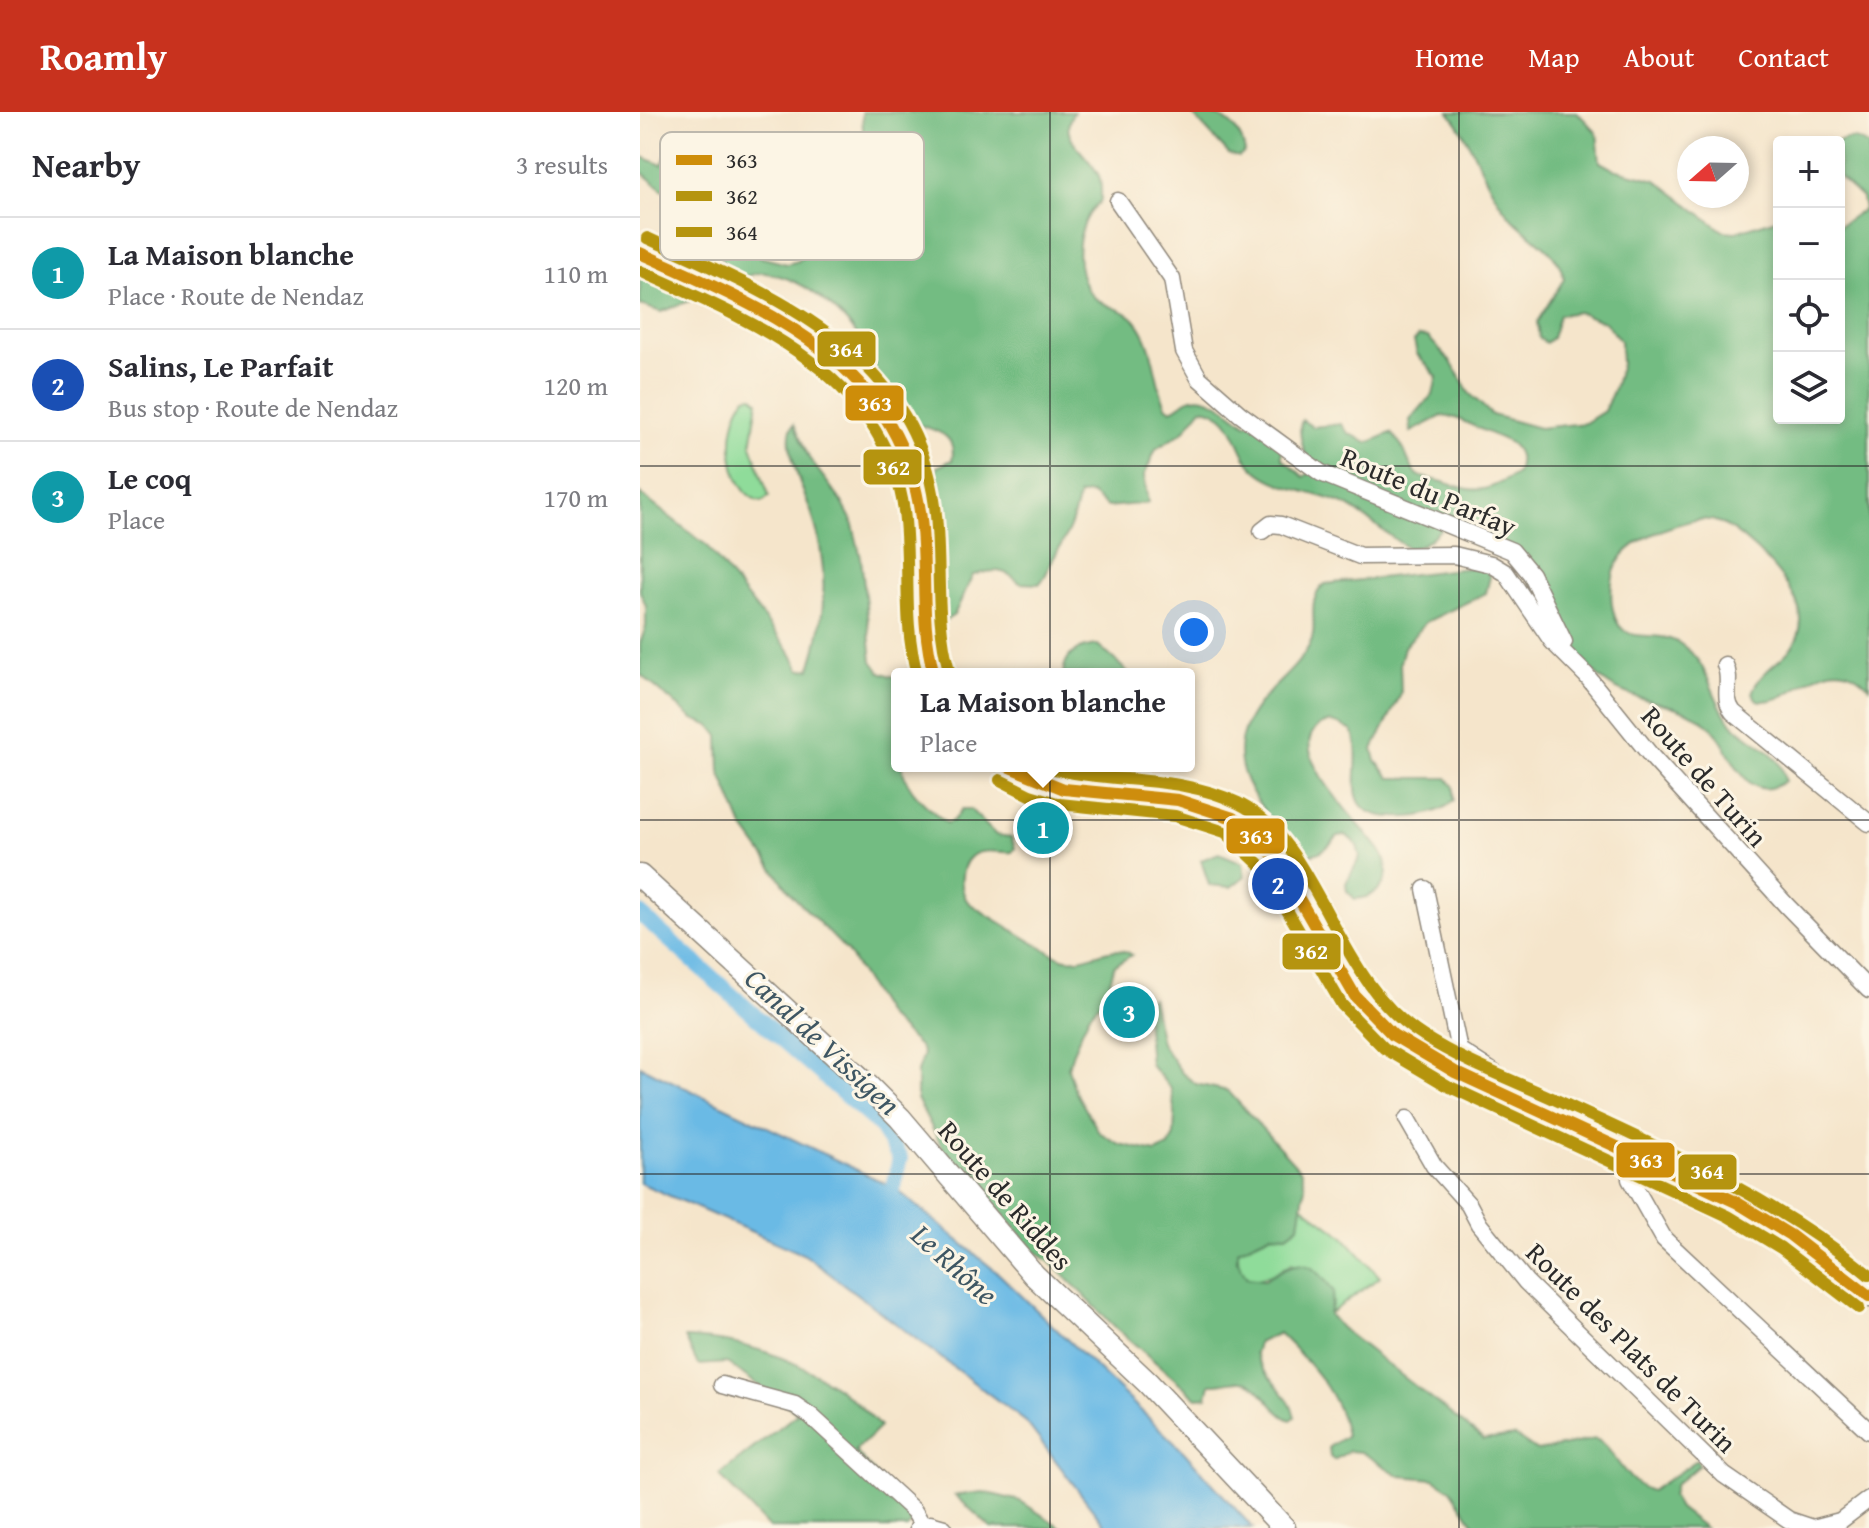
<!DOCTYPE html>
<html lang="en">
<head>
<meta charset="utf-8">
<style>
  body { margin:0; font-family:"Gentium Book Plus",serif; background:#f2f2f3; color:#2b2b33 }
  .controls { position:absolute; right:24px; top:24px; display:grid; overflow:hidden; border-radius:8px; box-shadow:0 4px 12px #0003 }
  .controls button { width:72px; height:72px; display:grid; place-items:center; padding:0; border:0; border-bottom:2px solid #e1e1e2; background:#fff; color:#2b2b33; font:40px sans-serif }
  .compass { position:absolute; left:1037px; top:24px; width:72px; height:72px; border-radius:50%; background:#fff; box-shadow:0 4px 12px #0003; rotate:250deg }
  .you { position:absolute; left:554px; top:520px; width:28px; height:28px; margin:-20px; border:6px solid #fff; border-radius:50%; background:#1a73e8; box-shadow:0 0 0 12px #1a73e833 }
  .badge { display:grid; place-items:center; width:52px; height:52px; border-radius:50%; background:#c8321e; color:#fff; font-size:26px; font-weight:700 }
  .pin { position:absolute; translate:-50% -50%; border:4px solid #fff; box-shadow:0 2px 8px #0006 }
  .popup { position:absolute; left:251px; top:556px; width:304px; height:104px; box-sizing:border-box; display:grid; place-content:center; border-radius:8px; background:#fff; filter:drop-shadow(0 2px 6px #0005); font-size:26px; white-space:nowrap; color:#7c7c81 }
  .popup b { font-size:30px; color:#2b2b33 }
  .popup::after { content:''; position:absolute; left:50%; top:100%; margin-left:-16px; border:16px solid transparent; border-top-color:#fff }
  .list { margin:0; padding:0; list-style:none }
  h2 { display:flex; justify-content:space-between; align-items:center; height:104px; margin:0; padding:0 32px; font-size:34px }
  h2 small { font-size:26px; font-weight:400; color:#7c7c81 }
  .list li { display:grid; grid-template-columns:52px 1fr auto; gap:24px; align-items:center; box-sizing:border-box; height:112px; padding:0 32px; border-top:2px solid #e1e1e2 }
  .list b { display:block; font-size:30px; white-space:nowrap }
  .list p { margin:0; font-size:26px; white-space:nowrap; color:#7c7c81 }
  .list em { font-size:26px; font-style:normal; color:#7c7c81 }
  .icon { flex:none; width:44px; height:44px; fill:none; stroke:currentColor; stroke-width:2; stroke-linecap:round; stroke-linejoin:round }
  .map { position:relative; flex:none; width:1229px; height:1416px; overflow:hidden }
  header { display:flex; align-items:center; gap:48px; box-sizing:border-box; height:112px; padding:0 40px; background:#c8321e; color:#fff }
  header strong { font-size:38px }
  nav { display:flex; gap:44px; margin-inline-start:auto; font-size:28px }
  main { display:flex }
  aside { flex:1; background:#fff }
  .map>svg:first-child { display:block }
  .green { fill:#8fdc9a; stroke:#5d8462; stroke-width:2 }
  .forest { fill:#73bc82; stroke:#4f7456; stroke-width:2 }
  .water { fill:#6bbae5; stroke:#4b7288; stroke-width:2 }
  .lines { fill:none; stroke-linecap:round; stroke-linejoin:round }
  .canal { stroke:#6bbae5; stroke-width:16 }
  .street-casing { stroke:#90887b; stroke-width:19 }
  .secondary-casing { stroke:#90887b; stroke-width:25 }
  .street { stroke:#fff; stroke-width:16 }
  .secondary { stroke:#fff; stroke-width:22 }
  .bus-1-casing { stroke:#fcf5e5; stroke-width:18 }
  .bus-2-casing { stroke:#fcf5e5; stroke-width:18 }
  .bus-3-casing { stroke:#fcf5e5; stroke-width:18 }
  .bus-1 { stroke:#ce8d09; stroke-width:12 }
  .bus-2 { stroke:#b5940f; stroke-width:12 }
  .bus-3 { stroke:#b5940f; stroke-width:12 }
  .grid { fill:none; stroke:#2b2b2b; stroke-width:2; stroke-opacity:0.55 }
  .labels { text-anchor:middle; dominant-baseline:central; stroke-width:6; stroke-linejoin:round; paint-order:stroke }
  .street-label { font-size:28px; fill:#2b2b2b; stroke:#fcf5e5 }
  .water-label { font-size:30px; font-style:italic; fill:#3e5663; stroke:#fcf5e5 }
  .key { fill:#fcf5e5; stroke:#bdb8ad; stroke-width:2 }
  .key-label { font-size:22px; fill:#2b2b2b }
  .line-badge { stroke:#fcf5e5; stroke-width:3 }
  .badge-label { font-size:22px; text-anchor:middle; font-weight:bold; fill:#fff }
</style>
</head>
<body>
<header>
<strong>Roamly</strong>
<nav><a>Home</a><a>Map</a><a>About</a><a>Contact</a></nav>
</header>
<main>
<aside>
<h2>Nearby<small>3 results</small></h2>
<ul class="list">
<li><span class="badge" style="background:#0f9aa8">1</span><div><b>La Maison blanche</b><p>Place · Route de Nendaz</p></div><em>110 m</em></li>
<li><span class="badge" style="background:#1a4fb4">2</span><div><b>Salins, Le Parfait</b><p>Bus stop · Route de Nendaz</p></div><em>120 m</em></li>
<li><span class="badge" style="background:#0f9aa8">3</span><div><b>Le coq</b><p>Place</p></div><em>170 m</em></li>
</ul>
</aside>
<div class="map">
<svg width="1229" height="1416" viewBox="0 0 1229 1416">
  <rect width="100%" height="100%" fill="#fcf5e5"/>
  <filter id="ink" filterUnits="userSpaceOnUse"><feTurbulence type="fractalNoise" baseFrequency=".0125" numOctaves="2"/><feDisplacementMap in="SourceGraphic" scale="16" xChannelSelector="R" yChannelSelector="G"/><feConvolveMatrix kernelMatrix="1 2 1 2 8 2 1 2 1" color-interpolation-filters="sRGB"/></filter>
  <filter id="wash" filterUnits="userSpaceOnUse"><feTurbulence type="fractalNoise" baseFrequency=".006" numOctaves="4" result="noise"/><feDisplacementMap in="SourceGraphic" scale="32" xChannelSelector="R" yChannelSelector="G"/><feGaussianBlur stdDeviation="1.8" result="paint"/><feColorMatrix in="noise" values="0 0 0 0 0 0 0 0 0 0 0 0 0 0 0 0 0 1.4 0 .05"/><feComposite in="paint" operator="in"/></filter>
  <g filter="url(#wash)">
    <rect width="100%" height="100%" fill="#f5e5cb"/>
    <path class="green" d="M112,284l6,5 -7,44 18,51 -7,6c-37,-9 -37,-81 -16,-105z
      M660,1092l44,33 36,40 -51,37 4,-12 -41,-39c-22,14 -56,33 -54,-13l34,-16 15,1 12,-9z"/>
    <path class="forest" d="M222,0h212c-19,26 14,40 25,64 3,7 2,16 2,25 -26,20 -31,70 -8,95 11,12 31,11 42,24 21,25 18,58 31,86l5,4c8,-2 9,-6 16,-10 20,-11 44,13 59,24 33,-8 36,3 36,34l22,19 8,-6c-6,-14 -16,-38 -10,-51l11,7 28,-3 7,9 20,10 23,-10c17,15 15,31 26,41 5,5 11,4 18,6 39,10 44,18 82,-7 4,-13 4,-22 -8,-31l-53,-24 -14,-2 -31,16 -1,-12 23,-26 4,-17 -20,-23 -3,-13 5,-5 9,1 23,25 18,31 23,22 47,13 46,-5 19,-12 10,-22 7,-25 -1,-23 -15,-19 -27,-10 -19,3 -7,23 -6,5 -7,-5 -2,-16 27,-43c-5,-31 -36,-41 -55,-64 -26,-31 -34,-71 -60,-103h128l20,21 3,29 13,7 43,11 67,51 13,1 43,-14v200h60v-192l25,-17 -2,-11 -23,-21 -1,-35c12,-6 20,-3 31,4v541c-43,-48 -75,23 -112,13l-5,-7c10,-30 48,-35 49,-72 1,-32 -56,-88 -83,-99 -17,-7 -38,2 -53,7 -39,15 -58,33 -53,76 2,10 4,20 13,26 15,10 35,-1 57,14 27,19 27,46 44,71 17,25 56,31 59,65 -42,30 -54,-38 -76,-56 -31,-26 -74,-20 -105,-44 -21,-16 -33,-42 -48,-64 -12,-18 -26,-36 -41,-53 -15,-18 -46,-30 -66,-43 -10,9 -25,28 -40,27 -5,0 -49,-36 -61,-42 -28,-14 -67,-15 -92,-36 -22,-19 -17,-57 -54,-62l-19,24 -27,17 -12,27 4,27 -41,4 -16,-13 -12,1c-7,30 -9,35 -24,61 -7,10 -7,19 -16,28l-19,-1c-17,-16 -26,-13 -47,-8l-19,40 -11,7 -6,-5 -5,-41 14,-56 -11,-44 2,-9 15,-7c8,-36 -38,-29 -54,-46 -14,-14 -19,-38 -27,-55 -17,-38 -63,-81 -106,-86 -12,-2 -23,8 -35,7l-15,-39 -24,-28 -51,-42v-15l22,9 9,-21 15,-14 5,4 -2,39 11,14 9,28 19,9 32,33 27,7 11,-3 13,-10 12,-35 38,-59 3,-9z
      M550,0c28,0 49,9 55,40l-6,5 -10,-3z
      M0,161l40,18 9,-1 5,9 -33,13 -21,-7z
      M154,312l15,34 33,44 10,19 9,37 11,103 8,11 17,6v88h5c3,24 27,43 45,57l6,-2 9,-12h8l26,26 15,2 4,11 -3,4c-10,1 -22,-2 -31,0 -8,1 -15,8 -17,15 -4,10 -3,26 4,35 4,4 85,53 94,56 22,8 51,-18 70,-3l-18,11 -7,29 -18,20 -15,34 -6,19 7,23 24,41 20,12 37,8 13,-6 5,-11 1,-21 -4,-25 -21,-25 -5,-60 7,-6 9,45 21,30 14,11 32,7 73,80 4,15 -6,40 -12,9 -15,-1 -34,16 -1,10 10,18 18,2c33,-21 44,-24 69,12l-5,22 12,14 143,112 31,-4 22,15 58,-12c18,6 27,43 56,52l46,-31 2,5 -24,20 -3,11 7,12 26,20h-228l-26,-38 -17,-11 -34,-3 -39,-24 -12,-1 -15,9 -4,-3 -1,-10 17,-11c-6,-42 -38,-75 -67,-103l-21,10 -3,10c9,27 33,36 40,64l-4,3c-19,-6 -29,-38 -49,-39 -10,-1 -21,4 -32,3l-3,13 -10,1 -81,-70 -61,-62 -24,-18 -54,-66 -34,-33 -26,-50v-27l6,-18 -3,-7 -33,-31 -40,-65 -54,-55 -50,-69 -23,-55 -1,-36 -8,-10 -18,-7 -53,-45v-30l6,-18v-20l-6,-15v-97l66,51 85,108 9,17 10,-1c17,-53 19,-105 1,-158 -7,-17 -31,-73 -17,-87z
      M837,455l8,2 5,8 -4,16 -60,29 -22,25 -4,15 1,32 -28,55 3,12 14,17h57l7,9v13c-11,12 -32,16 -46,17 -81,5 -39,-50 -56,-86 -11,-6 -21,-13 -33,-5 -38,26 47,102 62,126 15,25 -1,45 -26,47l-8,-8 -1,-8 14,-26 -3,-12 -11,-10 -8,1c-14,17 -27,24 -47,13 -36,-53 -79,-92 -27,-151 15,-17 34,-32 45,-52 12,-21 -6,-44 16,-62z
      M458,533l32,29h-67c2,-21 15,-27 35,-29z
      M579,741l24,10 2,13 -14,11 -22,-2 -8,-25z
      M45,1226c73,2 147,33 195,89l-25,24 61,68 -9,9h-138l-50,-53 79,-62 -71,-50 -29,2z
      M343,1380l37,9 42,27h-71l-36,-33z"/>
    <path class="water" d="M0,954l255,122 104,86 185,178 69,76h-146l-81,-106 -221,-167 -165,-72z"/>
    <g class="lines">
      <path class="canal" d="M0,802l240,212 20,32 -11,47"/>
    </g>
  </g>
  <g filter="url(#ink)">
    <g class="lines">
      <defs>
        <path id="street" d="M478,89l54,78 12,72 15,27 41,36 81,59 191,78 19,23 33,68
          M622,419l9,-7 10,1 79,31 94,-1 37,9 15,9 46,68 34,34 66,82 135,149 82,84
          M1085,553c8,17 -4,30 8,47l136,111
          M785,777l34,161 51,33 -1,13
          M767,1007l27,47 35,39 10,19 47,58 198,193 65,45 24,8 27,-7 29,-22
          M994,1041l-4,26 34,60 205,192
          M82,1273l73,20 16,11 103,95 9,15
          M278,1416l12,-4 14,4"/>
        <path id="secondary" d="M0,141c120,55 257,101 279,252 8,56 -4,115 15,169
          M367,654c76,48 153,12 226,52 65,36 85,147 142,201 46,45 112,66 169,93 73,34 149,65 218,105 39,22 73,51 107,79
          M0,764l220,202 40,40 134,157 114,108 136,145"/>
      </defs>
      <use href="#street" class="street-casing"/>
      <use href="#secondary" class="secondary-casing"/>
      <use href="#street" class="street"/>
      <use href="#secondary" class="secondary"/>
      <defs>
        <path id="bus-1" d="M0,141c122,55 252,104 279,252 10,56 -1,113 15,169
          M367,654l57,23 114,11 55,18 22,17 20,22 80,139 38,39 62,37 281,130 54,33 79,61"/>
        <path id="bus-2" d="M0,159c112,50 245,103 264,240 7,55 -2,109 13,163
          M360,668l30,15 30,9 115,12 50,16 37,35 80,138 42,43 64,38 280,130 53,32 78,60"/>
        <path id="bus-3" d="M7,126c124,56 268,113 288,268 7,55 -1,110 14,164
          M403,654c64,19 134,7 195,37 83,41 94,176 185,233 41,26 87,43 131,63 111,51 220,98 315,176"/>
      </defs>
      <use href="#bus-1" class="bus-1-casing"/>
      <use href="#bus-2" class="bus-2-casing"/>
      <use href="#bus-3" class="bus-3-casing"/>
      <use href="#bus-1" class="bus-1"/>
      <use href="#bus-2" class="bus-2"/>
      <use href="#bus-3" class="bus-3"/>
    </g>
  </g>
  <path class="grid" d="M410,0v1416M819,0v1416M0,354h1229M0,708h1229M0,1062h1229"/>
  <g class="labels">
    <g class="street-label">
      <text transform="translate(789 379) rotate(23)">Route du Parfay</text>
      <text transform="translate(1065 664) rotate(49)">Route de Turin</text>
      <text transform="translate(366 1083) rotate(49)">Route de Riddes</text>
      <text transform="translate(992 1235) rotate(45)">Route des Plats de Turin</text>
    </g>
    <g class="water-label">
      <text transform="translate(183 929) rotate(43)">Canal de Vissigen</text>
      <text transform="translate(315 1152) rotate(42)">Le Rhône</text>
    </g>
  </g>
  <rect x="20" y="20" width="264" height="128" rx="12" class="key"/>
  <rect x="36" y="43" width="36" height="10" fill="#ce8d09"/>
  <rect x="36" y="79" width="36" height="10" fill="#b5940f"/>
  <rect x="36" y="115" width="36" height="10" fill="#b5940f"/>
  <g class="key-label">
    <text x="86" y="56">363</text>
    <text x="86" y="92">362</text>
    <text x="86" y="128">364</text>
  </g>
  <g class="line-badge">
    <rect x="176" y="218" width="61" height="38" rx="8" fill="#b5940f"/>
    <rect x="204" y="272" width="61" height="38" rx="8" fill="#ce8d09"/>
    <rect x="222" y="336" width="61" height="38" rx="8" fill="#b5940f"/>
    <rect x="585" y="705" width="61" height="38" rx="8" fill="#ce8d09"/>
    <rect x="641" y="820" width="61" height="39" rx="8" fill="#b5940f"/>
    <rect x="975" y="1029" width="61" height="38" rx="8" fill="#ce8d09"/>
    <rect x="1037" y="1041" width="61" height="38" rx="8" fill="#b5940f"/>
  </g>
  <g class="badge-label">
    <text x="206" y="245">364</text>
    <text x="235" y="299">363</text>
    <text x="253" y="363">362</text>
    <text x="616" y="732">363</text>
    <text x="671" y="847">362</text>
    <text x="1006" y="1056">363</text>
    <text x="1067" y="1067">364</text>
  </g>
</svg>
<div class="controls">
<button>+</button>
<button>−</button>
<button><svg class="icon" aria-label="locate" viewBox="0 0 24 24"><circle cx="12" cy="12" r="6"/><path d="M12 2v4M12 18v4M2 12h4M18 12h4"/></svg></button>
<button><svg class="icon" aria-label="layers" viewBox="0 0 24 24"><path d="M12 4l9 5-9 5-9-5zM3 14l9 5 9-5"/></svg></button>
</div>
<svg class="compass" viewBox="-18 -18 36 36"><path d="M0-13l5 13h-10z" fill="#e53935"/><path d="M0 13l5-13h-10z" fill="#7c7c81"/></svg>
<div class="you"></div>
<div class="pin badge" style="left:403px;top:716px;background:#0f9aa8">1</div>
<div class="popup"><b>La Maison blanche</b>Place</div>
<div class="pin badge" style="left:638px;top:772px;background:#1a4fb4">2</div>
<div class="pin badge" style="left:489px;top:900px;background:#0f9aa8">3</div>
</div>
</main>
</body>
</html>
